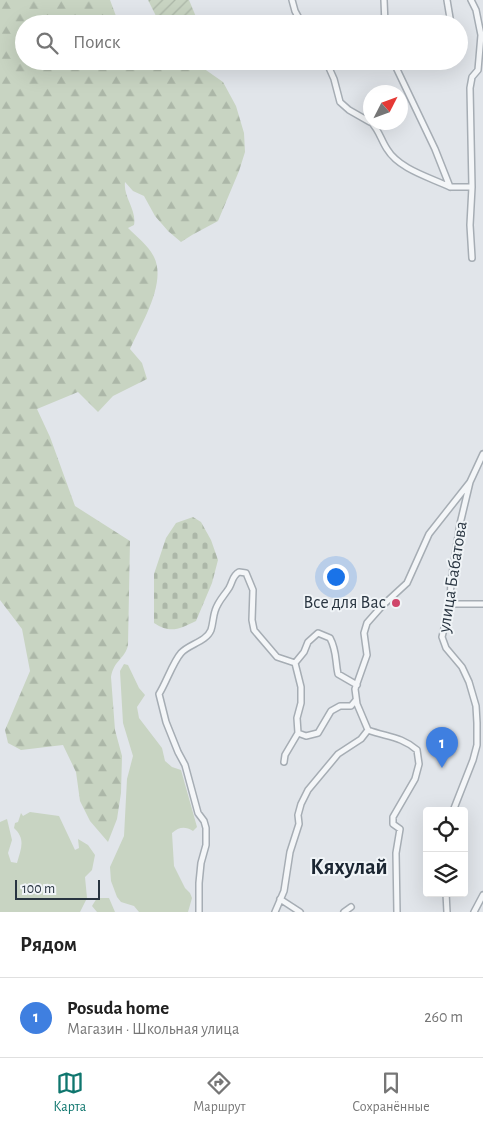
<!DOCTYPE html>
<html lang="ru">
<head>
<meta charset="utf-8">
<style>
  body { margin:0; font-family:"Alegreya Sans",sans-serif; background:#f2f2f2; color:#222 }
  .controls { position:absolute; right:15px; bottom:15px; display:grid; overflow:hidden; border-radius:5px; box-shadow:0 5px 20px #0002 }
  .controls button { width:45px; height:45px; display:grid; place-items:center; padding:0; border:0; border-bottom:1px solid #e0e0e0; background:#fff; color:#222; font:25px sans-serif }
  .compass { position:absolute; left:363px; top:85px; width:45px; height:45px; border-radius:50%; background:#fff; box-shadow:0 5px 20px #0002; rotate:48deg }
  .scale { position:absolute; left:15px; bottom:12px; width:85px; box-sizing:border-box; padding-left:5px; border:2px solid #293541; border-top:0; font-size:14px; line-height:18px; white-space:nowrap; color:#293541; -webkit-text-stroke:4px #f0f4f7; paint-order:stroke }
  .you { position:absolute; left:335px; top:576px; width:18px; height:18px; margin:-12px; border:4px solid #fff; border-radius:50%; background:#1a73e8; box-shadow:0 0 0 8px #1a73e833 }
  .badge { display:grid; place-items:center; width:32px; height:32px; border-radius:50%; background:#0f766e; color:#fff; font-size:16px; font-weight:700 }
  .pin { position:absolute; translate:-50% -41px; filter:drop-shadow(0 1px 2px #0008) }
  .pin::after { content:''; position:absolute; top:26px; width:18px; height:15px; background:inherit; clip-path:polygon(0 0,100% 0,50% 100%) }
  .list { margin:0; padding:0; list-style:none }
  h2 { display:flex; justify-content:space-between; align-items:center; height:65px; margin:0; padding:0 20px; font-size:21px }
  h2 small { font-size:16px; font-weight:400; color:#767676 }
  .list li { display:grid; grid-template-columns:32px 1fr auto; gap:15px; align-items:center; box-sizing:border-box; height:80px; padding:0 20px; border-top:1px solid #e0e0e0 }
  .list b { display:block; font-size:19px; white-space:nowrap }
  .list p { margin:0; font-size:16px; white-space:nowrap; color:#767676 }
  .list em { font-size:16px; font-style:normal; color:#767676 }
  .icon { flex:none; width:28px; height:28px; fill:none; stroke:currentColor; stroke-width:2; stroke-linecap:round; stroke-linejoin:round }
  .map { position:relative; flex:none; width:483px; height:912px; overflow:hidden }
  .search { position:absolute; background:#fff; box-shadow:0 5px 20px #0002; left:15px; right:15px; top:15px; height:55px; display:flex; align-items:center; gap:12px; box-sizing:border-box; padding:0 18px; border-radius:28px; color:#767676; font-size:19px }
  .sheet { height:145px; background:#fff }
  nav { display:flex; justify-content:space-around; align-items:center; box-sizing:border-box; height:70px; border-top:1px solid #e0e0e0; background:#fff; font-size:14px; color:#767676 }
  nav a { display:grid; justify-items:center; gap:2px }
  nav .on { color:#0f766e }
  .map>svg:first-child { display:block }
  .grass { fill:#c8d4c2 }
  .forest { fill:url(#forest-firs) }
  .cemetery { fill:url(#cemetery-stones) }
  .garden { fill:url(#garden-furrows) }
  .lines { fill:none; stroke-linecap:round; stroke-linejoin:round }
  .street-casing { stroke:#a6adb4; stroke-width:8 }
  .street { stroke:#f4f6f8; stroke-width:5 }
  .poi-dot { fill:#cf466a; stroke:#f0f4f7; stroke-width:2 }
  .labels { text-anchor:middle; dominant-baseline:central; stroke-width:4; stroke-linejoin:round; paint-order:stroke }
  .street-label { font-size:18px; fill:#293541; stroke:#f0f4f7 }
  .poi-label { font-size:18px; fill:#293541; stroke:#f0f4f7; text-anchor:end }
  .district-label { font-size:22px; font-weight:bold; fill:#1b2632; stroke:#f0f4f7 }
</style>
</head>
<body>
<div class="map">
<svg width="483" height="912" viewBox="0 0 483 912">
  <defs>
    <pattern id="forest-firs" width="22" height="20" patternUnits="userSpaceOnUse" patternTransform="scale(1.25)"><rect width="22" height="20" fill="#c8d4c2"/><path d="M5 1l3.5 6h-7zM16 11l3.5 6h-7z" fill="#acb7a8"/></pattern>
    <pattern id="cemetery-stones" width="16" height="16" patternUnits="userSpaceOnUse" patternTransform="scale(1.25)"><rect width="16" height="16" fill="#c8d4c2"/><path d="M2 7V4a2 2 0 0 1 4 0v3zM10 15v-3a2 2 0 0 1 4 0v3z" fill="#acb7a8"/></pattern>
    <pattern id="garden-furrows" width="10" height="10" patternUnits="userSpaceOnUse" patternTransform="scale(1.25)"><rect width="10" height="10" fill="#c8d4c2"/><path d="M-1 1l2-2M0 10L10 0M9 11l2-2" fill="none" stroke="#acb7a8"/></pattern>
  </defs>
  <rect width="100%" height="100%" fill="#e1e5ea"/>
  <path class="grass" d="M124,664l4,1 11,23 6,7 -8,12 2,11 23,30 3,13 7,6 9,3 16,57 -4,4c-8,-5 -14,-4 -21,2l2,33 11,22 5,5 2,5 -4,14h-49l-5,-6 -13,-4 -4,-5 -6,-16 -1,-14 14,-31 3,-57 6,-23 -10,-33 -3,-52z
    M30,812l29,4 16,34 4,-2 -1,-9 10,6 7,10 -3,15 -7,7 2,21 -7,14h-80v-90l7,-3 5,21 -4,13 3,9 6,1c4,-14 9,-24 -3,-35l1,-5 3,-1 3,-9 2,3z
    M97,898h12l6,14h-18l-5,-6z"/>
  <path class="forest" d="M0,0h110l9,24h-95v37h169l30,21 13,24 8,27 1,19 -6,19 -21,50 -26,14 -11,7 -13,-11 -13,-15 -11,-20 -11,-5 -8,-9c-2,15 12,28 9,43l-6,3c9,9 20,17 26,29 13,26 -13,67 -24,92l12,14 5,16 -34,17 -15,16 -20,-20 -41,17 13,28 25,69 55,35 -2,104c-3,14 -14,15 -17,32l4,53 7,26 -1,37 -4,26 -9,23 -18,-21 -10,-20 -4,-29 -13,-27 -42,5 -13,-7 -3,-13 25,-59 -8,-42 -22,-29z"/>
  <path class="cemetery" d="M193,517l8,5 10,18 7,20 -6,23 -16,38c-17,8 -25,13 -42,2v-49l12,-36 10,-15z"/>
  <path class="garden" d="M148,0h41l10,24h-39z"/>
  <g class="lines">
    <defs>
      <path id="street" d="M292,0l3,11 7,13
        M384,0l1,24
        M447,0l4,24
        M471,0l5,10 5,25 -3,35 -6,7 -2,11 2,99 -2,38 2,33
        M326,61l8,18 6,23 9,8 21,12
        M393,61l42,88 15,38h22
        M371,122c8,8 10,18 16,27 12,20 42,28 63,38
        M450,604h33
        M295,663l9,-11 4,-10 10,-9 12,5c7,13 5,22 8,36l19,11
        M295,663l6,24v16l-4,15 1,15
        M368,730c18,7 33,6 49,20l2,14 -4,15 -22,38v7l7,5 -4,24 1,59
        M284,762l1,-7 13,-22 8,3 12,-3 13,-22 9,-5h11l5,-6
        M453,811l20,-51 4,-15v-22l-1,-17 -7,-24 -7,-15 -16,-19 -4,-11 8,-33 1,-23 9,-57 10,-42 13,-28
        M446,893l1,19
        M280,899l20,13
        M199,912v-29l2,-20 5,-18v-17l-2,-7 -6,-8 -13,-48 -7,-13 -12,-30 -7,-28c7,-11 14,-32 22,-41 8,-9 25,-11 30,-23 2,-6 2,-13 4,-19 3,-10 9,-15 14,-23 4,-7 3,-12 10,-16l7,1 7,17 -1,30 2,10 23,27 18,6
        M275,912l9,-21 6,-39 9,-28 -1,-9 3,-11 7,-14 30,-36 23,-15 7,-9 -11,-26 -2,-15 12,-34 -3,-22 3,-10 15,-17 25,-23 22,-49 41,-52
        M344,912l7,-5
        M474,912l9,-17"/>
    </defs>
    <use href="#street" class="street-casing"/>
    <use href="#street" class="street"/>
  </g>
  <circle class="poi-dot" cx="396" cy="603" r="5"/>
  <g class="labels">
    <g class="street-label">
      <text transform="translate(453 577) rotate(-81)">улица Бабатова</text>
    </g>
    <g class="poi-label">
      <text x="386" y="603">Все для Вас</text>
    </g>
    <g class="district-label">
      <text x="349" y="867">Кяхулай</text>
    </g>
  </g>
</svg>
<div class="controls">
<button><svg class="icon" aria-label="locate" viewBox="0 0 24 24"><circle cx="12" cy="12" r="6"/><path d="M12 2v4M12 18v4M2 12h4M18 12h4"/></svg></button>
<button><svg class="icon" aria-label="layers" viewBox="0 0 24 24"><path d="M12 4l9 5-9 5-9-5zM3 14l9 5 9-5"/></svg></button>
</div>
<svg class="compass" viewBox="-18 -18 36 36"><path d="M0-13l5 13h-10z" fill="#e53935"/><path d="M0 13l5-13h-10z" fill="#767676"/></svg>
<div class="scale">100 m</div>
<div class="you"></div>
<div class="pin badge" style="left:442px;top:768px;background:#3f7fe0">1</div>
<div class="search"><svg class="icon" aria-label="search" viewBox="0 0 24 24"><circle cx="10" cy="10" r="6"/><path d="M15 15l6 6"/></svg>Поиск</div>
</div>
<section class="sheet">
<h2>Рядом<small></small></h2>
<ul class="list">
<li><span class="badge" style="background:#3f7fe0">1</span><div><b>Posuda home</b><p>Магазин · Школьная улица</p></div><em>260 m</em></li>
</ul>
</section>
<nav>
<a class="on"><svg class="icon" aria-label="map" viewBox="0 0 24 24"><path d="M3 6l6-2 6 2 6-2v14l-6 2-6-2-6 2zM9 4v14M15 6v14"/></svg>Карта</a>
<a><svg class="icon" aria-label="directions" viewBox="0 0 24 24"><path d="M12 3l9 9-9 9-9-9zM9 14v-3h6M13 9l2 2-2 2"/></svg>Маршрут</a>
<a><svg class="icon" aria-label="saved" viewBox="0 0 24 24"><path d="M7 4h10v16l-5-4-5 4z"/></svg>Сохранённые</a>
</nav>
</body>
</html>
